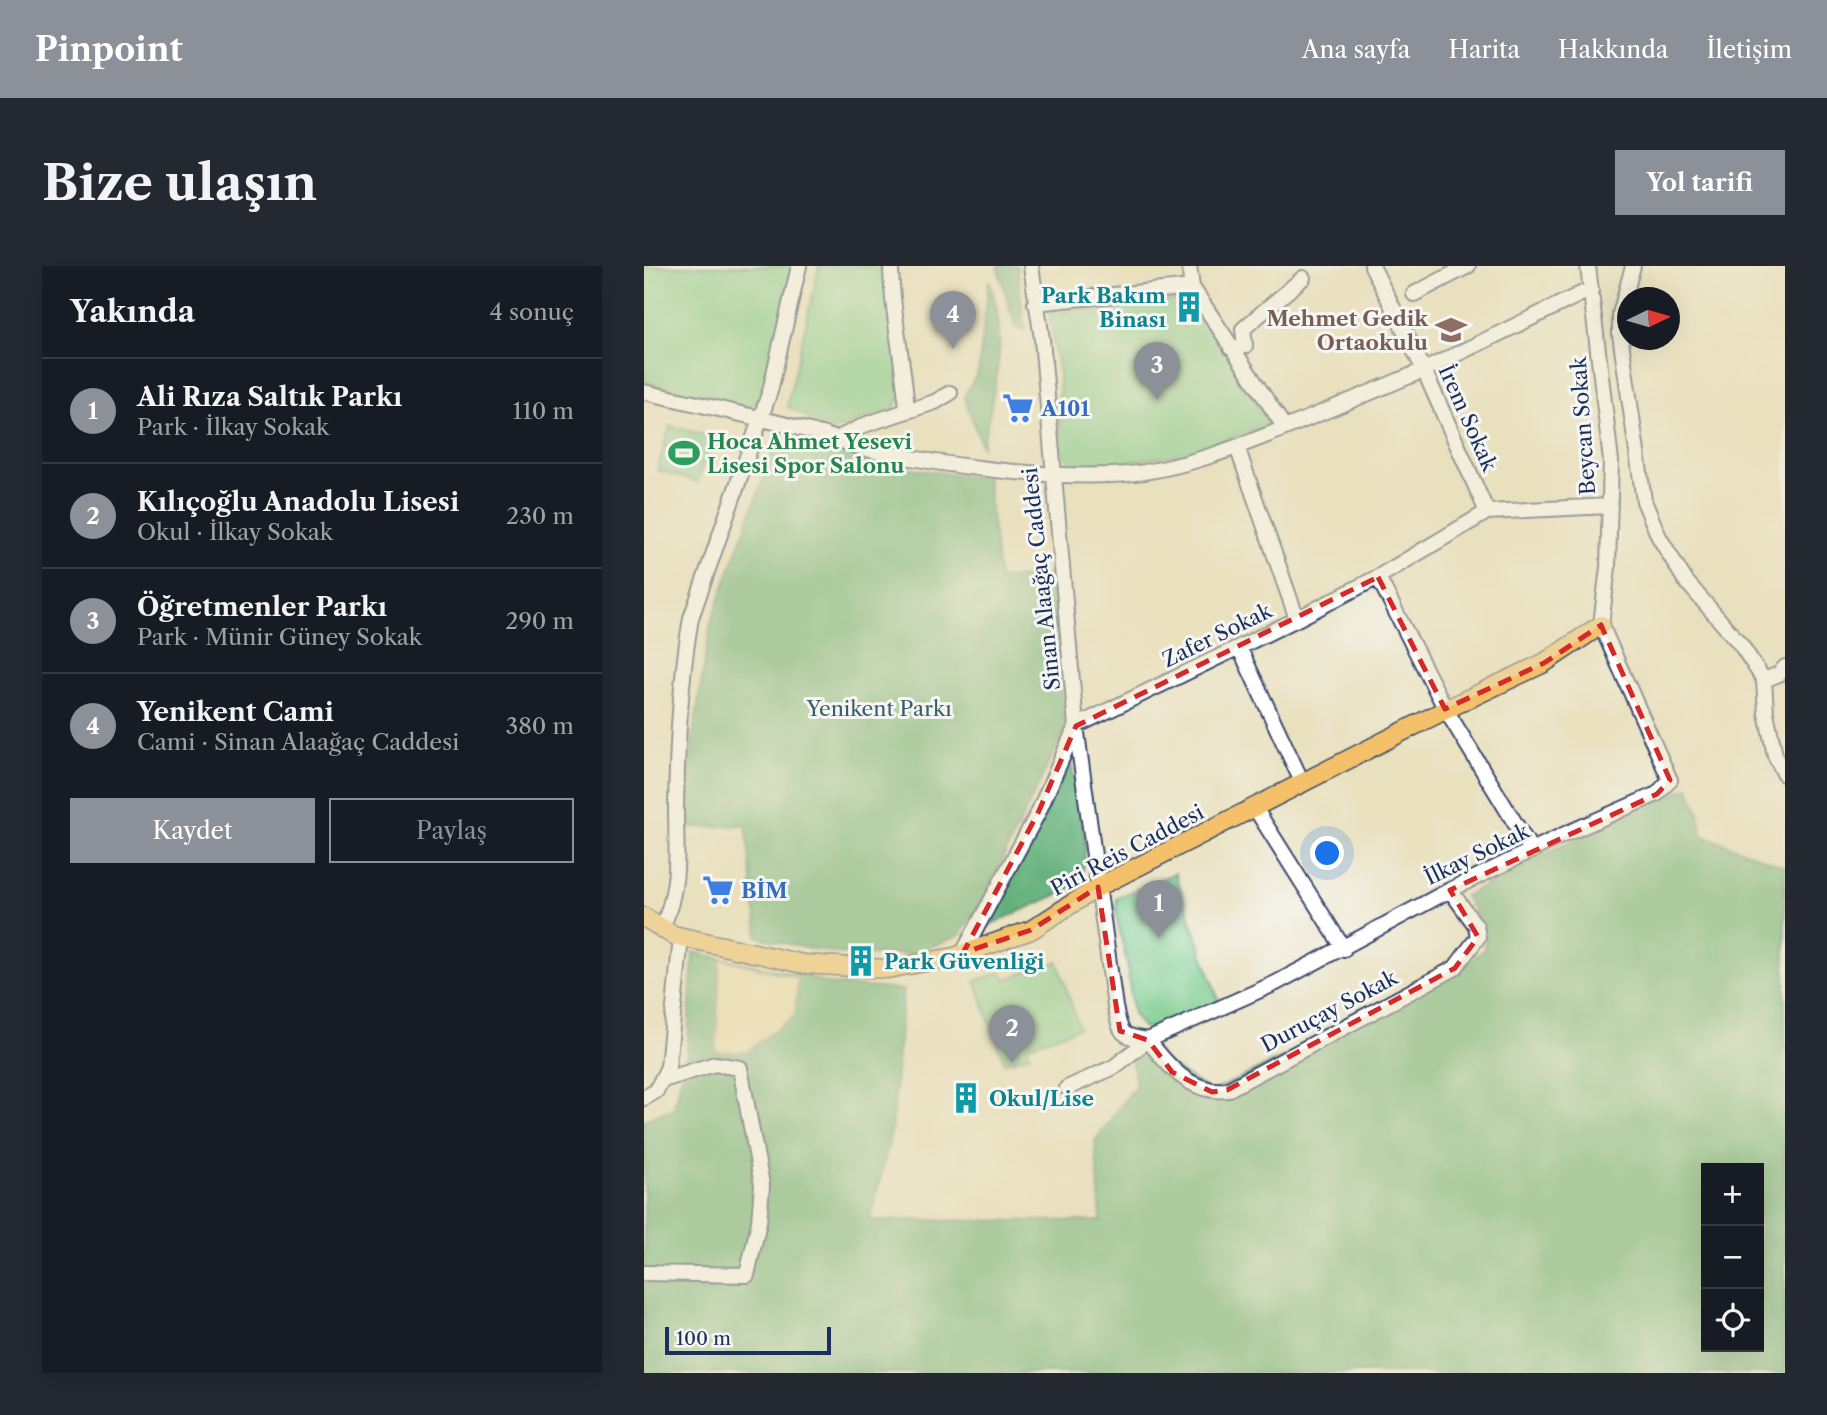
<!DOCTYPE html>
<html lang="tr">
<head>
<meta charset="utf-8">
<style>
  body { margin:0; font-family:"Libre Caslon Text",serif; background:#242831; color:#f1f3f6 }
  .controls { position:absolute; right:21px; bottom:21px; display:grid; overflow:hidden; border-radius:0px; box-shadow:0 7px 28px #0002 }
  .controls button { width:63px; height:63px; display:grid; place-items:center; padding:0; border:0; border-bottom:2px solid #363941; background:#171b24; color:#f1f3f6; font:35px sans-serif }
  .compass { position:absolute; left:973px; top:21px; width:63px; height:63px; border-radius:50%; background:#171b24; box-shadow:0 7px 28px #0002; rotate:85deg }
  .scale { position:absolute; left:21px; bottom:18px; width:166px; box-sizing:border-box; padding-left:7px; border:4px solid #1b2f5e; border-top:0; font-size:19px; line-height:24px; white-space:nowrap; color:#1b2f5e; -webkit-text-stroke:5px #f6f6f2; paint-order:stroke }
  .you { position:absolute; left:684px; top:588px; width:24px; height:24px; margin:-18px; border:5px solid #fff; border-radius:50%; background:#1a73e8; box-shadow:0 0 0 10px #1a73e833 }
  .badge { display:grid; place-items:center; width:46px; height:46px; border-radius:50%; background:#8c9099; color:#fff; font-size:23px; font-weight:700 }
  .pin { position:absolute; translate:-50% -58px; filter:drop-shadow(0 2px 4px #0008) }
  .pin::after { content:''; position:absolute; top:37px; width:24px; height:21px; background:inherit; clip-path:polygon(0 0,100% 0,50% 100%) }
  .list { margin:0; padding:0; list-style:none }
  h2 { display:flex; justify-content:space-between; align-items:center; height:91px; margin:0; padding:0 28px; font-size:30px }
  h2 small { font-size:23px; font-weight:400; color:#9ea1a6 }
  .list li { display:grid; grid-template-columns:46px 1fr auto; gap:21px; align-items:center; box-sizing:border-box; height:105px; padding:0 28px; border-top:2px solid #363941 }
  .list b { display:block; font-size:26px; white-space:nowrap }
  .list p { margin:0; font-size:23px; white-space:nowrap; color:#9ea1a6 }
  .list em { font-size:23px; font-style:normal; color:#9ea1a6 }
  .actions { display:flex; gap:14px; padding:21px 28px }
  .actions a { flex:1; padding:16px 0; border:2px solid #8c9099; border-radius:0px; text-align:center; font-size:24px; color:#8c9099 }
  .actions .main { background:#8c9099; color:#fff }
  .icon { flex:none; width:38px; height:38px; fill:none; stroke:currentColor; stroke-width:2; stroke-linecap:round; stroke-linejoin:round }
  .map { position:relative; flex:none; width:1141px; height:1107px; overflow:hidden; border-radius:0px }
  header { display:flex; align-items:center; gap:42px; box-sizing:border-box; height:98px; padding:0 35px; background:#8c9099; color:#fff }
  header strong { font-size:33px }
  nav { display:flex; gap:38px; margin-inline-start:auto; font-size:24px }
  .intro { display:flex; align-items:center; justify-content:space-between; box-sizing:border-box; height:168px; padding:0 42px }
  h1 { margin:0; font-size:49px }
  .button { padding:18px 32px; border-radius:0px; background:#8c9099; color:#fff; font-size:24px; font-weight:700 }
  main { display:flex; gap:42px; padding:0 42px }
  aside { flex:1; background:#171b24; border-radius:0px; box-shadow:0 7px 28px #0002 }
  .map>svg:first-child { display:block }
  .green { fill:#79cc8e; stroke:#4a7e76; stroke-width:2 }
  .forest { fill:#62b079; stroke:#3e706c; stroke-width:2; fill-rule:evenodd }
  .sand { fill:#eeda9e; stroke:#84847e; stroke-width:2 }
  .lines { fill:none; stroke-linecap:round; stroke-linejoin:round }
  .minor-casing { stroke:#3a4a6c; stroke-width:18 }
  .major-casing { stroke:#3a4a6c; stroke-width:21 }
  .minor { stroke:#fff; stroke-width:14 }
  .major { stroke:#f4c16a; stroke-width:18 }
  .marked { fill:none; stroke:#d62828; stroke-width:5; stroke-dasharray:14 9; stroke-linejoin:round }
  .labels { text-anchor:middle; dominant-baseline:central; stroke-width:6; stroke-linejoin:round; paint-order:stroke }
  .culture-label { font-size:21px; font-weight:bold; fill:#0d838f; stroke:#f6f6f2; text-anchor:start }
  .education-label { font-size:21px; font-weight:bold; fill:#785e54; stroke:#f6f6f2; text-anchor:end }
  .shop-label { font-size:21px; font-weight:bold; fill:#366cbe; stroke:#f6f6f2; text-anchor:start }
  .street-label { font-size:21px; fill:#1b2f5e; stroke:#f6f6f2 }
  .leisure-label { font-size:21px; font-weight:bold; fill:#27864d; stroke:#f6f6f2; text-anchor:start }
  .park-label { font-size:21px; fill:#375e6c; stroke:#f6f6f2 }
</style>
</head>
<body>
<header>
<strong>Pinpoint</strong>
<nav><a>Ana sayfa</a><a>Harita</a><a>Hakkında</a><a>İletişim</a></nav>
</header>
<div class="intro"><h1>Bize ulaşın</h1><a class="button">Yol tarifi</a></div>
<main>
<aside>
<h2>Yakında<small>4 sonuç</small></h2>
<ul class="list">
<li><span class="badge">1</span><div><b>Ali Rıza Saltık Parkı</b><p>Park · İlkay Sokak</p></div><em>110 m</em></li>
<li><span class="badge">2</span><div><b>Kılıçoğlu Anadolu Lisesi</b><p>Okul · İlkay Sokak</p></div><em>230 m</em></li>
<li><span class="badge">3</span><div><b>Öğretmenler Parkı</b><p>Park · Münir Güney Sokak</p></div><em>290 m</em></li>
<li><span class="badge">4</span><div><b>Yenikent Cami</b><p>Cami · Sinan Alaağaç Caddesi</p></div><em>380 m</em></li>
</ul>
<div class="actions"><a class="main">Kaydet</a><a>Paylaş</a></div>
</aside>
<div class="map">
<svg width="1141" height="1107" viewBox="0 0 1141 1107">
  <rect width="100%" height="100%" fill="#f6f6f2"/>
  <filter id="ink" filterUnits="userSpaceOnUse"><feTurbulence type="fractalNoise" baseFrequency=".0143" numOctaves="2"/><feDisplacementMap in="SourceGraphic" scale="14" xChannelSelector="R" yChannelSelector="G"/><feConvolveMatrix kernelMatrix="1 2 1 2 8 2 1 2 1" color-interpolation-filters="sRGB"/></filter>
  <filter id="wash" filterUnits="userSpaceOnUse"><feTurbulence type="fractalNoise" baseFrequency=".00686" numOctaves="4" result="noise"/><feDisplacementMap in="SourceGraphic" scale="28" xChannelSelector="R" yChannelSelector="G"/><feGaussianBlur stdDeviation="1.57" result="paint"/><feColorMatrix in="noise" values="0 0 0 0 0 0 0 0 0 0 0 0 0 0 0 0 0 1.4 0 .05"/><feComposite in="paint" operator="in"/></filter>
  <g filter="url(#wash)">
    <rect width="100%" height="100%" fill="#e9e0bd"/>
    <path class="green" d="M0,0h149l-29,128 -14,14 -15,1 -91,-28z
      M175,0h66l17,129 -9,14 -61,22 -45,-25z
      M551,32l74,127 -86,29 -110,15 -13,-22 -1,-72 -10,-62z
      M26,160l42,11 -14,45 -41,-12z
      M531,607l44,129 -59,28 -16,-2 -11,-14 -6,-51 -11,-49 1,-16z
      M414,696l21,66 -52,18 3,9 -26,8 -29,-82 27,-9 3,7z"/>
    <path class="forest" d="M353,0h20l8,64 -9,-2z
      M345,14c21,55 6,111 -7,167l-18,-50 14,-25z
      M139,171l136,33 68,8 12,101 51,-4 16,153 -86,177 -21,31 -44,17 -57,3 -53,-8 -47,-11 -12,-112 -61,3 8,-93 18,-113 66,-181z
      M427,496c6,38 25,88 6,124l-88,39 -4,-4z
      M1045,521l10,25 3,23 83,32v506h-1141v-253l30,-12 13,-54 6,-102 110,23 25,9 75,6 -11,139 -22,91 231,1 -6,-80 41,-56 -8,-48 84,55 235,-114 37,-28 1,-18 -20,-36 97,-51zM1062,902h53v179h-53z"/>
    <path class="sand" d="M76,692l78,20 -3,37 -49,37h-30z"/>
  </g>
  <g filter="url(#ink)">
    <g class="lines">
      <defs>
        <path id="minor" d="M387,0l11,73 34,387 39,281c6,27 5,29 33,33l128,-57 174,-93 113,-55 94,-41 13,-14 -69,-155 7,-58 3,-106 -23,-195
          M545,0l3,21
          M728,0l52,104 63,142
          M989,0l-13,48v20l24,167 15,36 26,43 56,65 23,35 2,33 9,42 10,20
          M770,28l54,-28
          M391,37l157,-16 93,141 139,-58 167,-81
          M587,82l14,-2 -2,-17 60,-51
          M0,126c57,13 114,25 170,40 21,5 40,15 61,19 72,15 164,27 237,24 59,-2 119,-25 173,-47
          M263,145l28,-9 15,-9
          M194,172l29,-14 40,-13c-3,-48 -15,-95 -16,-143
          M593,181l60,172
          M734,311l68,133 86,141
          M595,381l64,137
          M1120,414l15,-6 6,-7
          M611,542l89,141
          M18,662c19,-43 14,-76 14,-121 1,-63 4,-127 15,-189l79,-227 29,-125
          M319,687l75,-140 38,-87 221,-107 81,-42 109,-65 123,-6
          M423,822l47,-21 34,-27c20,26 43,54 79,50l228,-122 23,-31 -2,-11 -26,-36
          M0,832l12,-7 12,-24 13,-130
          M0,1007l103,2 12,-53 3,-37 -22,-117 -25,-4 -52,16"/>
        <path id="major" d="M0,651l29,18 130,29 84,5 67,-12 77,-27 67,-43 355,-181 91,-43 57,-38"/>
      </defs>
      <use href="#minor" class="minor-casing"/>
      <use href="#major" class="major-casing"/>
      <use href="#minor" class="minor"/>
      <use href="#major" class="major"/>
    </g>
  </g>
  <path d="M0 0H1141V1107H0ZM734,311l67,132 99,-46 57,-38 69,155 -13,14 -207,96 28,47 -23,31 -228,122 -15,2 -40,-20 -24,-32 -28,-9 -22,-144 -67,43 -68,23 75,-140 38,-87z" fill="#e9e0bd" fill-opacity=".55" fill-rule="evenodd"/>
  <path class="marked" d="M734,311l67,132 99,-46 57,-38 69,155 -13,14 -207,96 28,47 -23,31 -228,122 -15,2 -40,-20 -24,-32 -28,-9 -22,-144 -67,43 -68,23 75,-140 38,-87z"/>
  <defs>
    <symbol id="building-bare" viewBox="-9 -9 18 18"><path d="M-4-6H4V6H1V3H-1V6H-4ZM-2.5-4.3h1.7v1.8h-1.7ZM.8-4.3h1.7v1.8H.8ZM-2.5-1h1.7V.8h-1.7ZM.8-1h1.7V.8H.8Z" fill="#0f9aa8" stroke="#f6f6f2" stroke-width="2.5" paint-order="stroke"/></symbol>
    <symbol id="school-bare" viewBox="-9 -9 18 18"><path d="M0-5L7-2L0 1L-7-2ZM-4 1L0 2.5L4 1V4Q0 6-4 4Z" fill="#8d6e63" stroke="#f6f6f2" stroke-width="2.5" paint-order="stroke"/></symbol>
    <symbol id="supermarket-bare" viewBox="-9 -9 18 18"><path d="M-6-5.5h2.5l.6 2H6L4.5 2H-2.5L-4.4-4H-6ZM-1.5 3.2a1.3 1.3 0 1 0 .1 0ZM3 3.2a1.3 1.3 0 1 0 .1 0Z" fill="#3f7fe0" stroke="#f6f6f2" stroke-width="2.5" paint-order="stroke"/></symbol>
    <symbol id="stadium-bare" viewBox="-9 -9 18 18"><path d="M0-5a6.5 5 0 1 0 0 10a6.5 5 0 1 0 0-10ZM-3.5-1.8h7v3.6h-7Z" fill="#2e9e5b" stroke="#f6f6f2" stroke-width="2.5" paint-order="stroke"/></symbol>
  </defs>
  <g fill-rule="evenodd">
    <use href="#building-bare" x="523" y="19" width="44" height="44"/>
    <use href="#school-bare" x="785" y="42" width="44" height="44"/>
    <use href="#supermarket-bare" x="352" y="120" width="44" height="44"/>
    <use href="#stadium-bare" x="18" y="165" width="44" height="44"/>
    <use href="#supermarket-bare" x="52" y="602" width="44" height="44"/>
    <use href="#building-bare" x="195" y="673" width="44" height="44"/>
    <use href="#building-bare" x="300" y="810" width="44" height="44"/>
  </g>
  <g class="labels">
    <g class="culture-label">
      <text x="522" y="29" text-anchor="end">Park Bakım<tspan x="522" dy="24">Binası</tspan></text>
      <text x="240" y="695">Park Güvenliği</text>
      <text x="345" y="832">Okul/Lise</text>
    </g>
    <g class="education-label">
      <text x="784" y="52">Mehmet Gedik<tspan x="784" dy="24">Ortaokulu</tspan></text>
    </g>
    <g class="shop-label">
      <text x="397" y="142">A101</text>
      <text x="97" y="624">BİM</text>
    </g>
    <g class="street-label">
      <text transform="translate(824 152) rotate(66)">İrem Sokak</text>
      <text transform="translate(939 160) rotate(-94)">Beycan Sokak</text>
      <text transform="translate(397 313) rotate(-96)">Sinan Alaağaç Caddesi</text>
      <text transform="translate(573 369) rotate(-26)">Zafer Sokak</text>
      <text transform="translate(483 584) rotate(-28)">Piri Reis Caddesi</text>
      <text transform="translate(833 588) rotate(-26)">İlkay Sokak</text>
      <text transform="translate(685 745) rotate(-28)">Duruçay Sokak</text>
    </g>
    <g class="leisure-label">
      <text x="63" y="175">Hoca Ahmet Yesevi<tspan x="63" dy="24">Lisesi Spor Salonu</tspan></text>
    </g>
    <g class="park-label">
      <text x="235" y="442">Yenikent Parkı</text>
    </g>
  </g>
</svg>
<div class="controls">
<button>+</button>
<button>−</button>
<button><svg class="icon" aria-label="locate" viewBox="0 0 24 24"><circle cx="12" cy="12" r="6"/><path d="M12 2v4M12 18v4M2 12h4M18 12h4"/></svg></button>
</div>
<svg class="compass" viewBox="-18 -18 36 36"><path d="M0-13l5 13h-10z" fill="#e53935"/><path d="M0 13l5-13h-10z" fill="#9ea1a6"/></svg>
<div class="scale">100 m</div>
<div class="you"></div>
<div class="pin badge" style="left:515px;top:672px">1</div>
<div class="pin badge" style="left:368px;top:797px">2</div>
<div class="pin badge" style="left:513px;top:134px">3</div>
<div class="pin badge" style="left:309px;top:83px">4</div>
</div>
</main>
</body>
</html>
